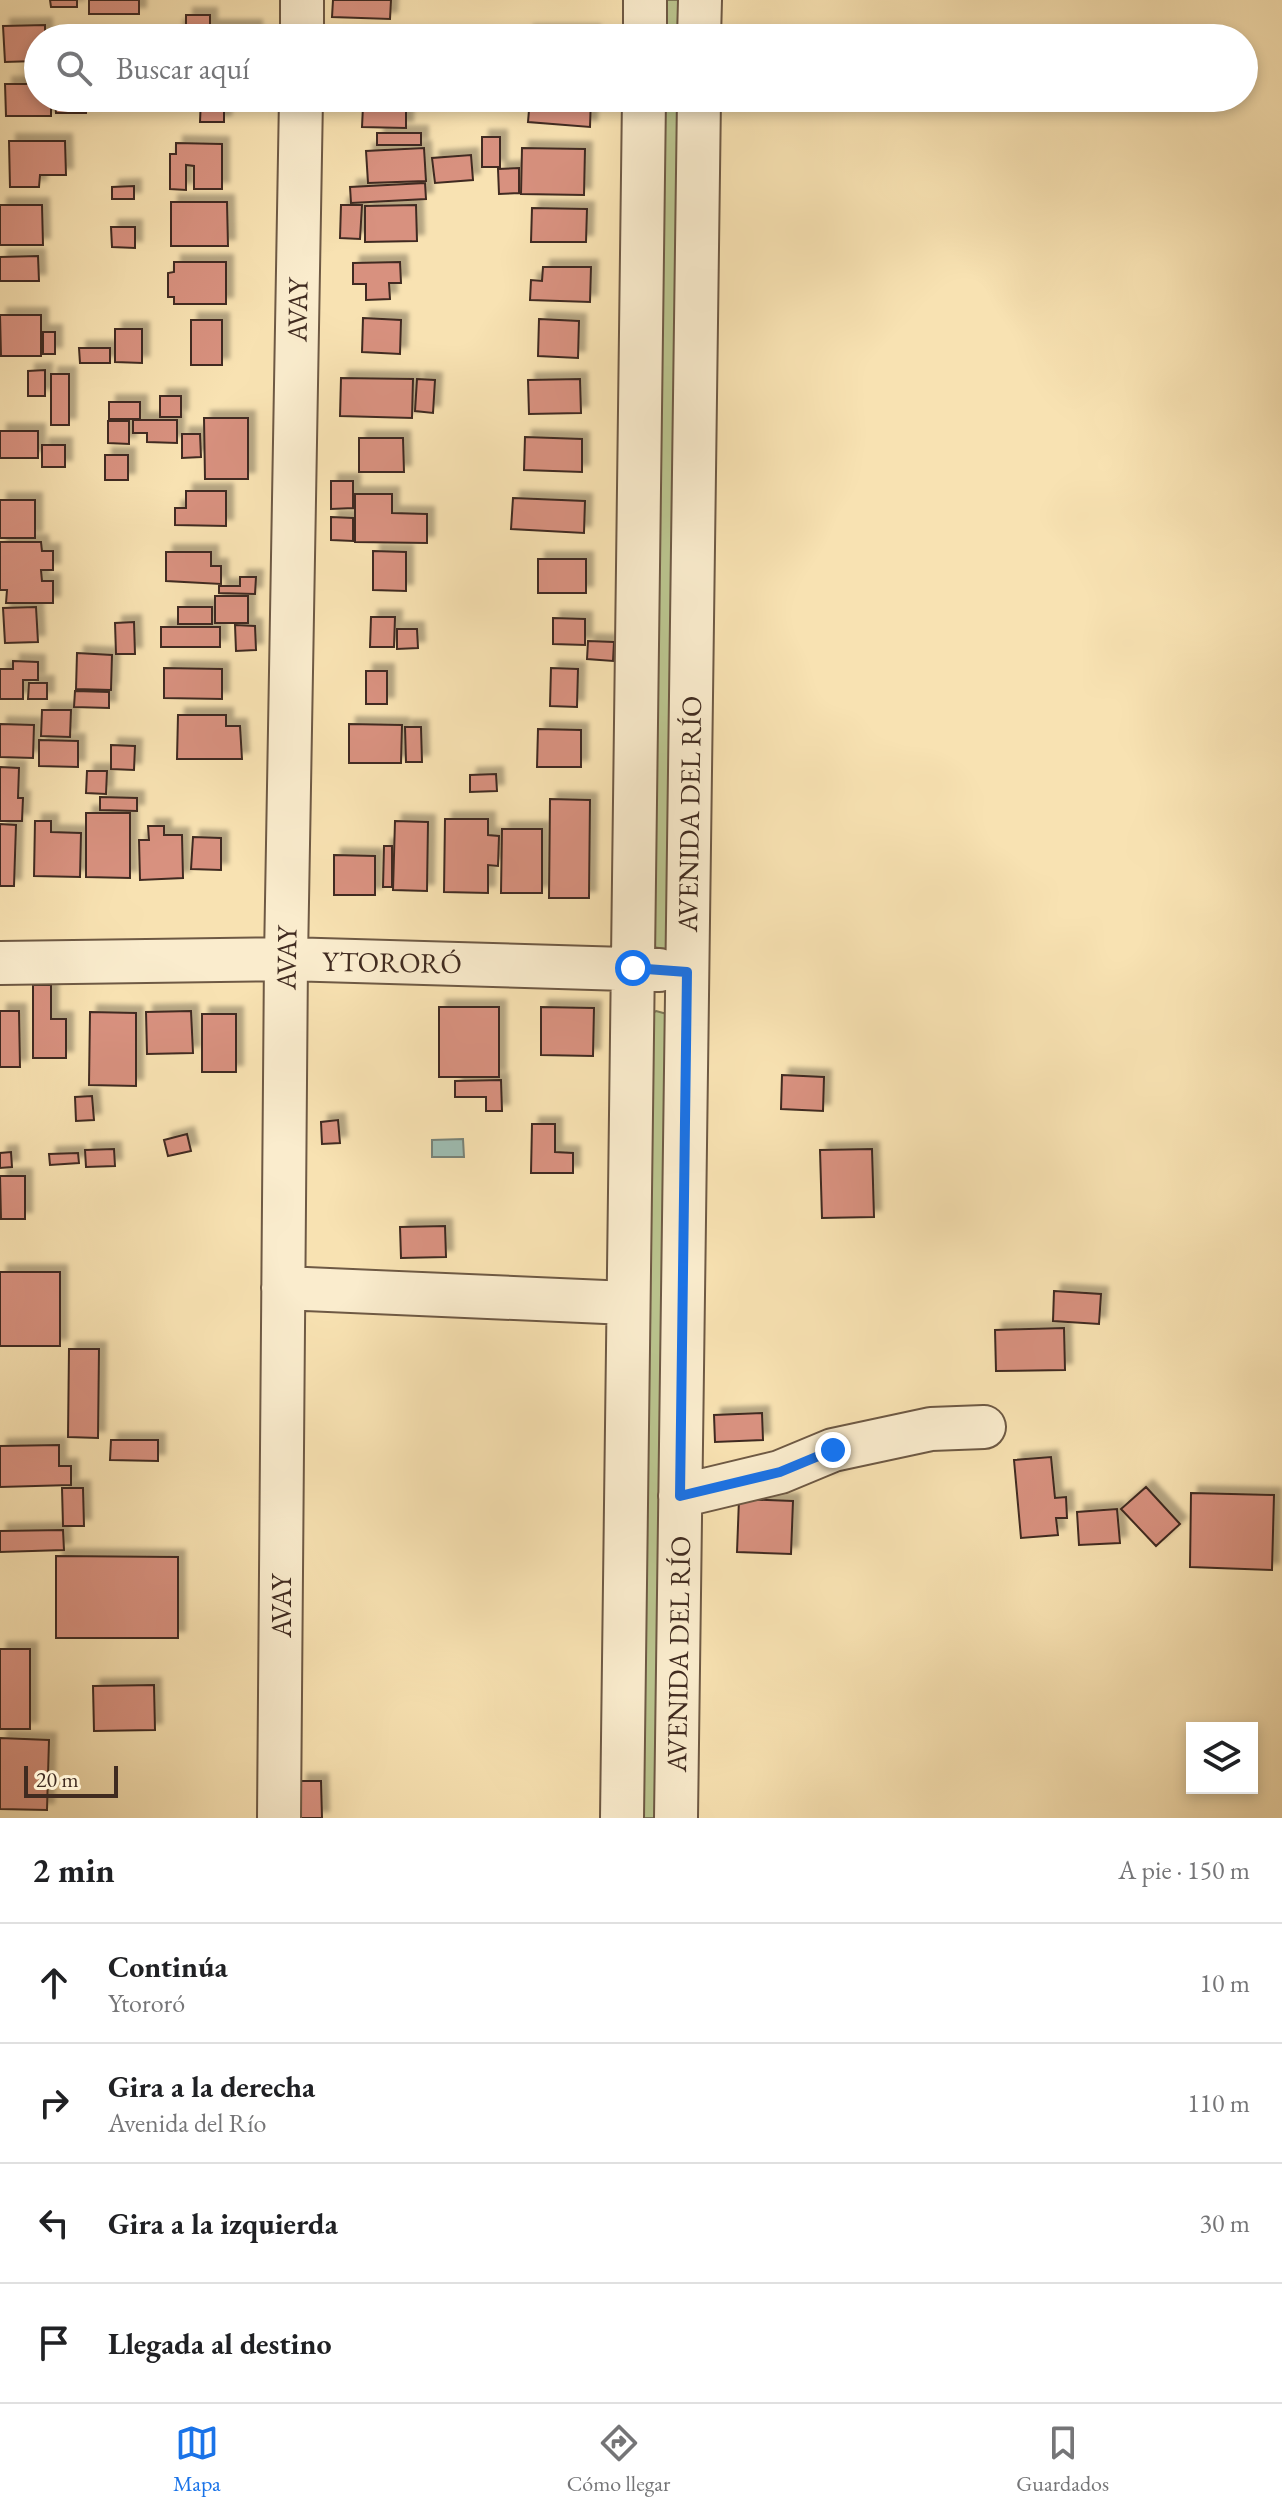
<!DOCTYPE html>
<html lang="es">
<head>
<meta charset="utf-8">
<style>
  body { margin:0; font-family:"EB Garamond",serif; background:#f6f6f6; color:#202124 }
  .controls { position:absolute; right:24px; bottom:24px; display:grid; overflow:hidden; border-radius:0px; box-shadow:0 4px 12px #0003 }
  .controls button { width:72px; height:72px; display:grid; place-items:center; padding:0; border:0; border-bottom:2px solid #e0e0e0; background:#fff; color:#202124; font:40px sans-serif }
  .scale { position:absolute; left:24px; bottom:20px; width:94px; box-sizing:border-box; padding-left:8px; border:4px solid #402b20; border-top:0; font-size:22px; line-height:28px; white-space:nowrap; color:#402b20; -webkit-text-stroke:6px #faeccd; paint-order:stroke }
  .stop { position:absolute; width:24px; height:24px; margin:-18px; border:6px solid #1a73e8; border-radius:50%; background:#fff }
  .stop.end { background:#1a73e8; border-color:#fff; box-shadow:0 2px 8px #0008 }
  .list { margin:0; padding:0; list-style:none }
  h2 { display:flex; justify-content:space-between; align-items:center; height:104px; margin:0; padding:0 32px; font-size:34px }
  h2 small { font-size:26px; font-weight:400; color:#757577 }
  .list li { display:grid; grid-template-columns:52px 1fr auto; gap:24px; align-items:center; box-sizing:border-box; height:120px; padding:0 32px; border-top:2px solid #e0e0e0 }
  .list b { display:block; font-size:30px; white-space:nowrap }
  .list p { margin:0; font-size:26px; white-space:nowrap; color:#757577 }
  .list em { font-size:26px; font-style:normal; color:#757577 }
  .icon { flex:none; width:44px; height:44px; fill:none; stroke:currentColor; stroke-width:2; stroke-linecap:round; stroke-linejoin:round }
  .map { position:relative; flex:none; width:1282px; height:1818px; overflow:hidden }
  .search { position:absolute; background:#fff; box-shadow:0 4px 12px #0003; left:24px; right:24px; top:24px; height:88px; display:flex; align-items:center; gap:20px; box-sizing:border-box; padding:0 28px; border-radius:44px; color:#757577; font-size:30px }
  .sheet { height:584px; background:#fff }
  nav { display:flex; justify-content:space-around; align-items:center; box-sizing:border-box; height:112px; border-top:2px solid #e0e0e0; background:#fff; font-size:22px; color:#757577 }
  nav a { display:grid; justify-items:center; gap:4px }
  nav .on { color:#1a73e8 }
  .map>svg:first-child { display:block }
  .green { fill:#bac48e; stroke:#7d7857; stroke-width:2 }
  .water { fill:#9ebdb2; stroke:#788378; stroke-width:2 }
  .building { fill:#d8917f; stroke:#402b20; stroke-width:2; filter:url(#shadow) }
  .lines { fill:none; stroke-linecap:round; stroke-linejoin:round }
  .minor-casing { stroke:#6e5944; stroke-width:46 }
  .minor { stroke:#faeccd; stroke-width:42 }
  .route { stroke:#1a73e8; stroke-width:10 }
  .labels { text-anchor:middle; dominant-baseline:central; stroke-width:6; stroke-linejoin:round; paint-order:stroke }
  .street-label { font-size:28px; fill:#402b20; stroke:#faeccd }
</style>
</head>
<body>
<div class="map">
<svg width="1282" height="1818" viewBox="0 0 1282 1818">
  <defs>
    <filter id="shadow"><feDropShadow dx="7" dy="-7" stdDeviation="2" flood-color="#0004"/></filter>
  </defs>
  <rect width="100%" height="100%" fill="#f8e2b2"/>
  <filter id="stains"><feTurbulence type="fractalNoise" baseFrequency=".0025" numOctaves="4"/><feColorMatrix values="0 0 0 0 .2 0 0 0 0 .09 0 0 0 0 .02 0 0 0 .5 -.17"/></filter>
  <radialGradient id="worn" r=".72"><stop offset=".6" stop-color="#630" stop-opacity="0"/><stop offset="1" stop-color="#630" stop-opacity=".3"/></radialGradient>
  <path class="green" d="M662,0h19l-1,38h-18z
    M661,98h19l-12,849 -3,2 -12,-2z
    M656,1011l11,3 -8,804h-19l12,-804z"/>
  <path class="water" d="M463,1139l1,18h-32v-17z"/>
  <path class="building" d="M50,0h27v7h-26z
    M89,0h50v14h-50z
    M333,0h58l-1,19 -58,-2z
    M186,15h24v12h45v11h-78v-11h9z
    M45,25v13h-7v5h-4l2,18 -31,1 -2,-36z
    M527,32h66v6h-66z
    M359,36l48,1v1h-48z
    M5,84h33v14h13v18h-45z
    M55,98l31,2v13h-30z
    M201,98h23v24h-24z
    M382,98h18v8h6v22l-44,-1 1,-21h19z
    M530,98h61l-1,29 -62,-5z
    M377,133h44v12h-44z
    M482,137h18v30h-18z
    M9,141h56l1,34h-26l-1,12h-29z
    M176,143l46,1v45h-28v-23l-8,-1v25l-16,-1v-35h6z
    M424,148l2,33 -58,2 -2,-32z
    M522,148l63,1 -1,46 -63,-1z
    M471,155l2,25 -38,3 -3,-25z
    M519,168v25l-20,1 -1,-25z
    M425,183l1,16 -75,4 -1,-16z
    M134,186v13h-22v-12z
    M171,202h56l1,44h-57z
    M0,205h42l1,40h-43z
    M341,205h21l-2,34 -20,-1z
    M416,205l1,36 -52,1v-36z
    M532,208l55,1 -1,33h-55z
    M111,227h24v21l-23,-1z
    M38,256l1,25h-39v-24z
    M174,262h52v42h-52v-7h-6v-24l6,-1z
    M400,262l1,21h-12l1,16 -24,1v-16h-13v-21z
    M543,267h48l-1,35 -60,-2 1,-20 11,1z
    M0,315h41v41h-40z
    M363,318l38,2 -1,34 -38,-2z
    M539,319l40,2 -1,37 -40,-2z
    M191,320h31v45h-31z
    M115,329h27v34l-27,-1z
    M43,332h12v22h-12z
    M79,348h31v15h-30z
    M45,370v26h-17v-25z
    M51,374h18v51h-18z
    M341,378l72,1 -1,39 -72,-2z
    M417,379l18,1 -2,33 -18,-2z
    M580,379l1,34 -52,1 -1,-34z
    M160,396h21v21h-21z
    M109,402h31v17h-31z
    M204,418h44v61h-43z
    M133,420h44v23l-30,-1v-9h-14z
    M108,421h21v23l-21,-1z
    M0,431h38v27h-38z
    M182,434h18l1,23 -19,1z
    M525,437l57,2v33l-58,-2z
    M359,438h44l1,34h-45z
    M42,445h23v22h-23z
    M105,455h23v25h-23z
    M331,481h22v27l-22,1z
    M186,491h40v35l-51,-1v-17h11z
    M355,494h37v19l35,1v29l-72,-1z
    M513,498l72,3 -1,32 -73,-4z
    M0,500h35v38h-35z
    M331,517l22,1v23l-22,-1z
    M0,542h41l1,9h11v19h-12l1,11h11v22h-47l1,-13h-7z
    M373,551l33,1v39l-33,-1z
    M166,552h45v14h10v18l-55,-3z
    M538,559h48v34h-48z
    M240,577h16l-1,17 -36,-1v-7h21z
    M215,596h33v27h-33z
    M36,607l2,35 -33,1 -2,-35z
    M178,607h34v17h-34z
    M371,617h24l-1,30h-24z
    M553,618l32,1v26l-32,-1z
    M134,622l1,32h-19l-1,-31z
    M235,625l20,1 1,24 -20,1z
    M161,627h59v20h-59z
    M397,629h20l1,19 -21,1z
    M588,641l26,1 -1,19 -26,-2z
    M77,653l35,2 -1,35 -35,-1z
    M13,661l25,1v18h-15v19h-23v-30h13z
    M164,668l58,1v30l-58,-1z
    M551,668l27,1 -1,38 -27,-1z
    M366,671h21v33h-21z
    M29,683h18v16h-19z
    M75,691l34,1v16l-35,-1z
    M42,710h29l-1,27 -29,-1z
    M178,715h48v11h14l2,33h-65z
    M0,724l34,1 -1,33 -33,-1z
    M349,724l53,1 -1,38h-52z
    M405,727h16l1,35h-16z
    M538,729l43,1v37h-44z
    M39,740l39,1v26l-39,-1z
    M111,745l24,1 -1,24 -23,-1z
    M0,767l19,1 -1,30h5l-1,23h-22z
    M87,771h20l-1,23 -20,-1z
    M496,774l1,17 -27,1v-17z
    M100,797l37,1v13l-37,-1z
    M550,799l40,1 -1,98h-40z
    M86,813h44v65l-44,-1z
    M445,819h43v16l11,1 -1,30 -10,-1v28l-44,-1z
    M35,821h16v11l30,1 -1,44 -46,-1z
    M395,821l33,1 -1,69 -34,-1z
    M0,824l16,1 -2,61h-14z
    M148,826h16v9h18l1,43 -43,2 -1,-40h10z
    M502,829h40v64h-41z
    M193,837l28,1v32l-30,-1z
    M384,846h8v41h-9z
    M334,855l41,1v39h-41z
    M33,985h18v34h15v39h-33z
    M439,1007h60v70h-60z
    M541,1007l53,1 -1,48 -52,-1z
    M0,1011h19l1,56h-20z
    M191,1011l2,42 -46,1 -1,-42z
    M90,1012l46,1v73l-47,-1z
    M202,1014h34v58h-34z
    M782,1075l42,2 -1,34 -42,-2z
    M501,1080l1,31h-16v-14h-31v-16z
    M92,1096l2,24 -18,1 -1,-24z
    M338,1120l2,23 -18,1 -1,-22z
    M532,1124h23v28l18,1v20h-42z
    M187,1134l4,17 -23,5 -4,-16z
    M114,1149l1,17 -29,1 -1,-17z
    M872,1149l2,68 -52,1 -2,-68z
    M11,1152l1,15 -12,1v-15z
    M78,1153l1,10 -29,2 -1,-11z
    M0,1176h25v43h-24z
    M445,1226l1,31 -45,1 -1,-31z
    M0,1272h60v74h-60z
    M1054,1291l47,3 -2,30 -46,-3z
    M1064,1328l1,42 -69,1 -1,-41z
    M69,1349h30l-1,89 -30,-1z
    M762,1413l1,27 -48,2 -1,-27z
    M111,1440h47v21l-48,-1z
    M59,1445v21h12v19l-71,2v-41z
    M1051,1457l4,41 11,-1 1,21h-11l2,17 -37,3 -7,-78z
    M1146,1487l34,37 -24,22 -35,-37z
    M62,1488h21l1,38h-21z
    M1191,1493l83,2 -2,75 -82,-3z
    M739,1499l54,2 -2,53 -54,-2z
    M1117,1509l3,34 -41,2 -2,-33z
    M63,1530l1,20 -64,2v-21z
    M56,1556l122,1v81h-122z
    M0,1649h30v80h-30z
    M154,1685l1,45 -61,1 -1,-45z
    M0,1738l49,2 -2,70 -47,-1z
    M300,1781h21l1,37h-21z"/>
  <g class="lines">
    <defs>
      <path id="minor" d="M302,38v-38
        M645,38v-38
        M699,38l1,-38
        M0,963l286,-4 373,11
        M283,1288l345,15
        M680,1496l100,-24 53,-22 98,-21 53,-2
        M279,1818l7,-859 15,-861
        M622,1818l22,-1720
        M676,1818l23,-1720"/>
    </defs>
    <use href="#minor" class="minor-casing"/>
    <use href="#minor" class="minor"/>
  </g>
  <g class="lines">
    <path class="route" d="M633,968l54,4 -7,524 100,-24 53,-22"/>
  </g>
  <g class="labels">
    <g class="street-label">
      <text transform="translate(297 310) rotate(-89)">AVAY</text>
      <text transform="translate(689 814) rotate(-89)">AVENIDA DEL RÍO</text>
      <text transform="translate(286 958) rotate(-89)">AVAY</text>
      <text transform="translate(392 962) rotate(1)">YTORORÓ</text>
      <text transform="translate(281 1606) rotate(-90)">AVAY</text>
      <text transform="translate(678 1654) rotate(-89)">AVENIDA DEL RÍO</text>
    </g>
  </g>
  <rect width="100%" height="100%" filter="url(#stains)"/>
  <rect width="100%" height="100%" fill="url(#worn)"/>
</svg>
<div class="controls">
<button><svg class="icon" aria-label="layers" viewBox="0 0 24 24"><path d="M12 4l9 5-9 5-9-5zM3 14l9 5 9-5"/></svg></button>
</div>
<div class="scale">20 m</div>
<div class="stop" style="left:633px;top:968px"></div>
<div class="stop end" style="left:833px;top:1450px"></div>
<div class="search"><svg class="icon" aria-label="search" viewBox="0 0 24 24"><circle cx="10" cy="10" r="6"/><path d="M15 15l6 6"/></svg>Buscar aquí</div>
</div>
<section class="sheet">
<h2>2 min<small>A pie · 150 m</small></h2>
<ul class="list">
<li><svg class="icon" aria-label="ahead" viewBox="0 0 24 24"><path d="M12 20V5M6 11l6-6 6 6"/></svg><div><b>Continúa</b><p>Ytororó</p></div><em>10 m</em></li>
<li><svg class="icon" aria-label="right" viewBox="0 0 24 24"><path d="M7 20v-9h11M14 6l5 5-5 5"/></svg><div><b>Gira a la derecha</b><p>Avenida del Río</p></div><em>110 m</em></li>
<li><svg class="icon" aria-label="left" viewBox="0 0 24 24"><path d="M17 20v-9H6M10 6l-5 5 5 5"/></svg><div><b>Gira a la izquierda</b></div><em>30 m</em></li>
<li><svg class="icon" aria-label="arrive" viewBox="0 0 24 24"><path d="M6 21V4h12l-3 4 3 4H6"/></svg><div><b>Llegada al destino</b></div></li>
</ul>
</section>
<nav>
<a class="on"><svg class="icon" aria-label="map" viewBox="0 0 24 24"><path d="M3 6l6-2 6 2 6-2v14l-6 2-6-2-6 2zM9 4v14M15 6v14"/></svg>Mapa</a>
<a><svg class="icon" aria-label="directions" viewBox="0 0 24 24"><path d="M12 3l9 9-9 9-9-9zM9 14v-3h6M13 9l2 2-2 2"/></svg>Cómo llegar</a>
<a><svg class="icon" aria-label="saved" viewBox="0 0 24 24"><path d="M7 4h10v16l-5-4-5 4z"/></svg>Guardados</a>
</nav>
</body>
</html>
